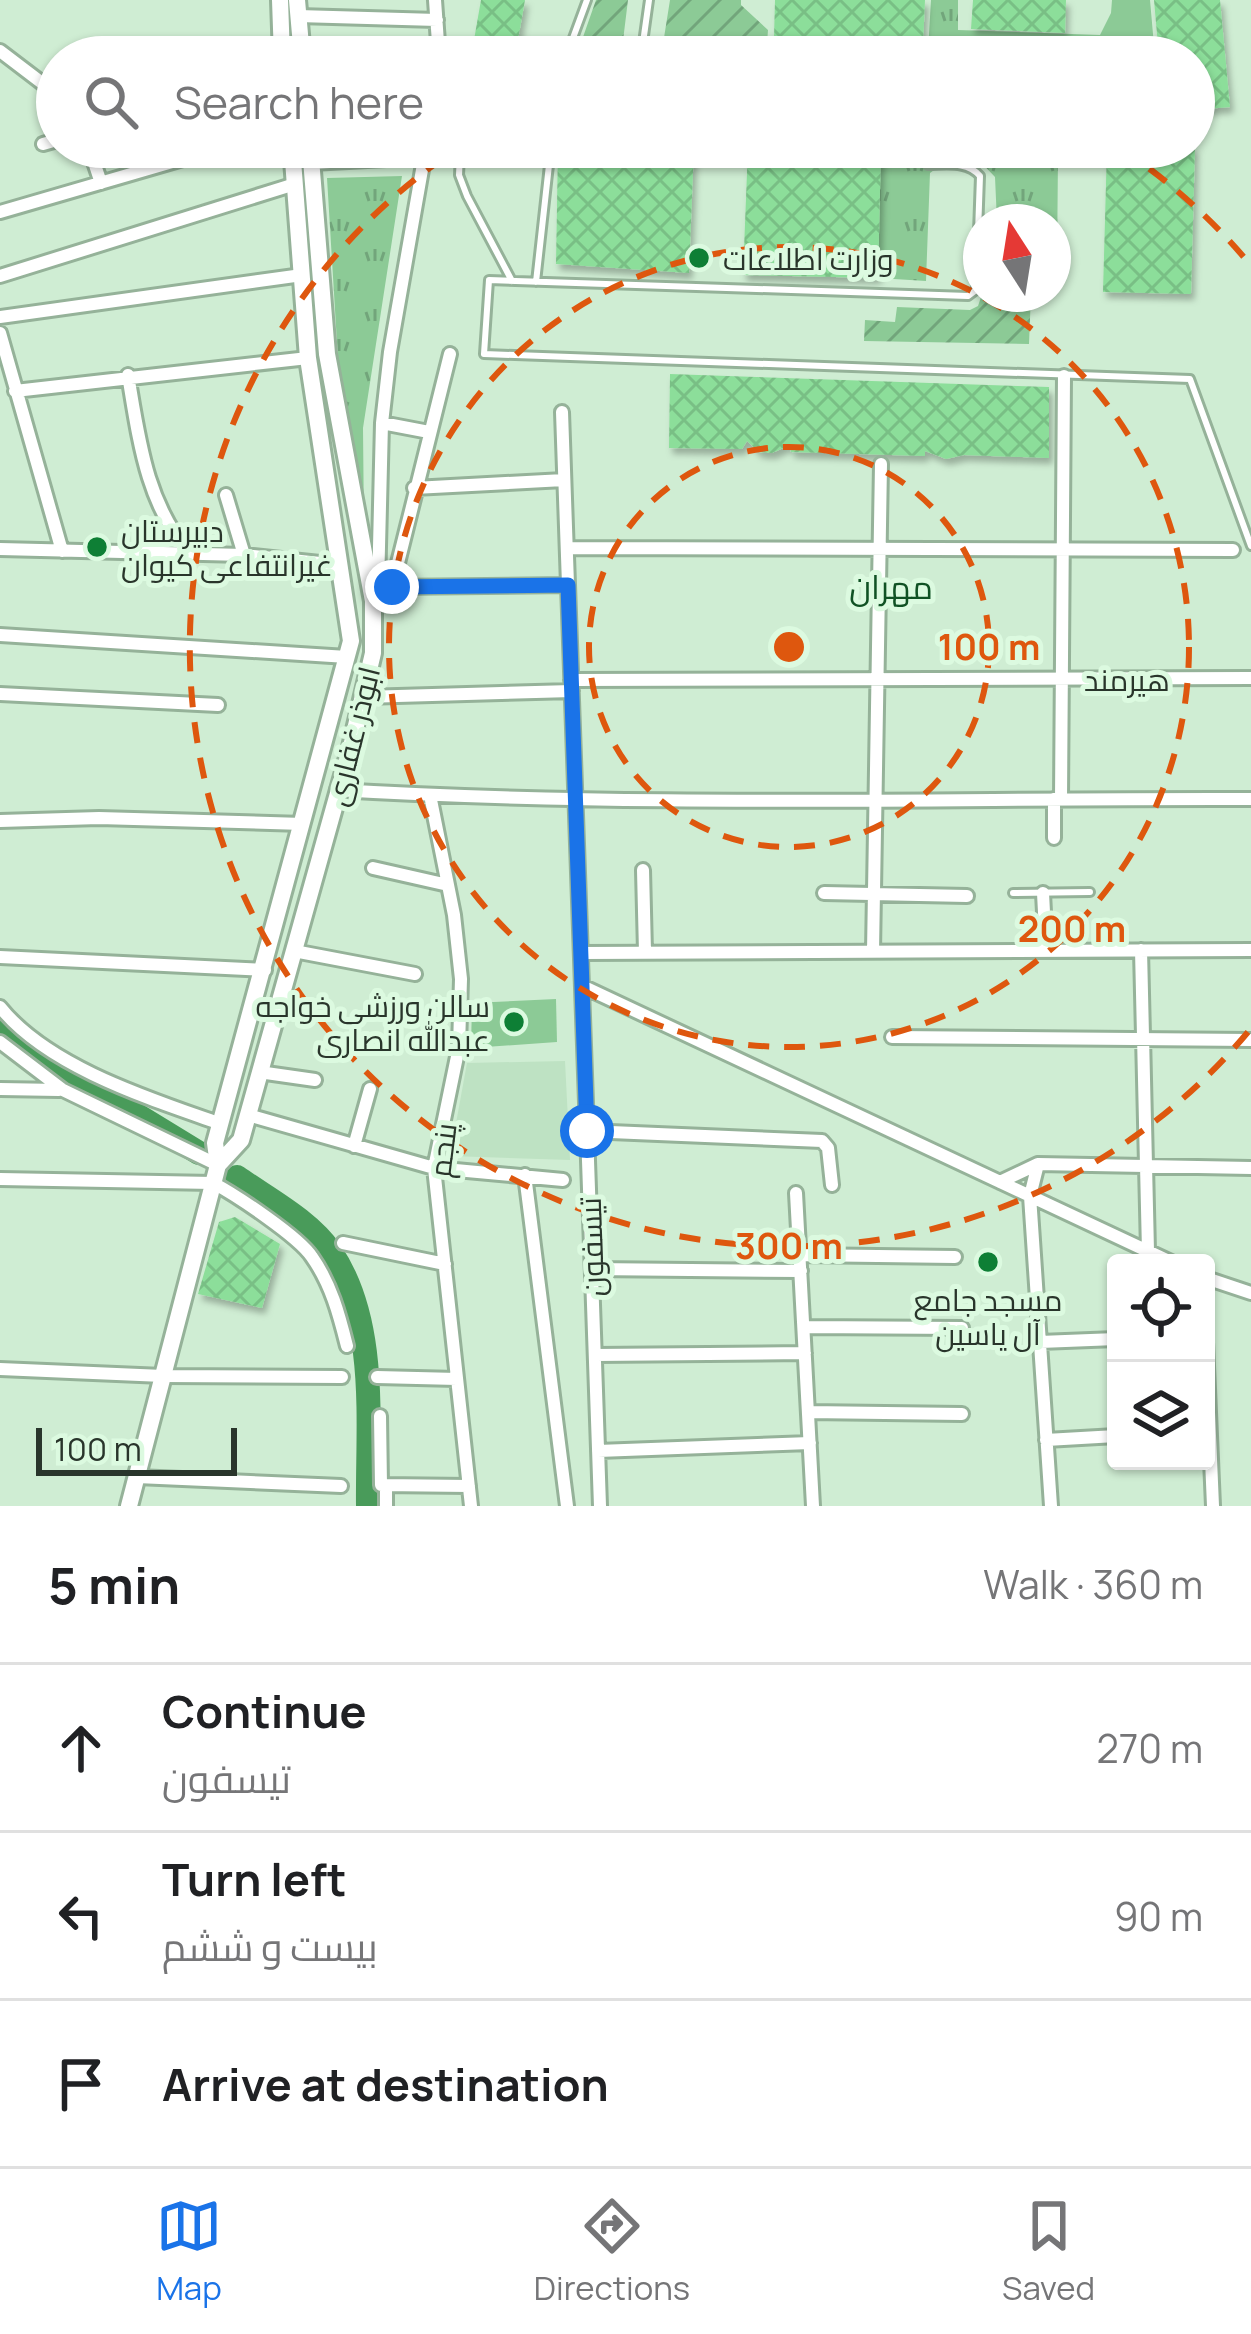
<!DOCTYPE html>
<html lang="en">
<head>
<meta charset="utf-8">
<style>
  body { margin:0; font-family:Manrope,Cairo,sans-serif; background:#f6f6f6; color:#202124 }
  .controls { position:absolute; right:36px; bottom:36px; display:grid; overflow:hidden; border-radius:12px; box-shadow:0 3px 9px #0004 }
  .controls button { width:108px; height:108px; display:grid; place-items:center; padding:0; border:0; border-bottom:3px solid #e0e0e0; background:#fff; color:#202124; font:60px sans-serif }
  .compass { position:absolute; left:963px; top:204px; width:108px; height:108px; border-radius:50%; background:#fff; box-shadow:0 3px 9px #0004; rotate:348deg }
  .scale { position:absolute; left:36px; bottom:30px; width:201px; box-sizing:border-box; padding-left:12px; border:6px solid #29352b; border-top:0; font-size:33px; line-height:42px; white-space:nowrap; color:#29352b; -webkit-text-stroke:9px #dcfae0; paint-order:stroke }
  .stop { position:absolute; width:36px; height:36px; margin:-27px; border:9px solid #1a73e8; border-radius:50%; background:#fff }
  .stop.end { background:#1a73e8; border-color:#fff; box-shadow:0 3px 12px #0008 }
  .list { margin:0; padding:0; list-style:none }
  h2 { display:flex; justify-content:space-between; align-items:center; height:156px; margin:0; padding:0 48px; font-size:51px }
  h2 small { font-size:39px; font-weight:400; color:#757577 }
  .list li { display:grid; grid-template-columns:78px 1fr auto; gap:36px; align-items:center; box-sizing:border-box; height:168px; padding:0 48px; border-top:3px solid #e0e0e0 }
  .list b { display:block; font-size:45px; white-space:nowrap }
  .list p { margin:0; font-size:39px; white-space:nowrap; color:#757577 }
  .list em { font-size:39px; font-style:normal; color:#757577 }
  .icon { flex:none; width:66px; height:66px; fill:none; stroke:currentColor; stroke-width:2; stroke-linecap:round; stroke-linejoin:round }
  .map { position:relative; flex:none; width:1251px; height:1506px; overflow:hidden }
  .search { position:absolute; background:#fff; box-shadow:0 3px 9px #0004; left:36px; right:36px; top:36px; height:132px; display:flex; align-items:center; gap:30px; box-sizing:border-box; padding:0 42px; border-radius:66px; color:#757577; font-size:45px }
  .sheet { height:660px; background:#fff }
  nav { display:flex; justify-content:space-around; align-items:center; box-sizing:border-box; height:168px; border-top:3px solid #e0e0e0; background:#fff; font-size:33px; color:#757577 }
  nav a { display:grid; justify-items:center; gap:6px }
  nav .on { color:#1a73e8 }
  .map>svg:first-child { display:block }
  .built { fill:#bee2c3 }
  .grass { fill:url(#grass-tufts) }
  .park { fill:#8cca96 }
  .garden { fill:url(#garden-furrows) }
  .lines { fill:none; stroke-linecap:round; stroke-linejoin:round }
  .river { stroke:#499b5a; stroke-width:24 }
  .building { fill:url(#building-cross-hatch); filter:url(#shadow) }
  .service-casing { stroke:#95b299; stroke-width:12 }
  .minor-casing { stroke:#95b299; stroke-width:18 }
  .secondary-casing { stroke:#95b299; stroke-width:22 }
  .service { stroke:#fff; stroke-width:6 }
  .minor { stroke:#fff; stroke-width:12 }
  .secondary { stroke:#fff; stroke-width:16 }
  .route { stroke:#1a73e8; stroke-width:15 }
  .ring { fill:none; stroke:#de570e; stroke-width:6; stroke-dasharray:21 15 }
  .poi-dot { fill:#0e7f35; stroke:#dcfae0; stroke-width:4.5 }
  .labels { text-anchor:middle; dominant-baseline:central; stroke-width:10; stroke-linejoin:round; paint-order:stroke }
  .poi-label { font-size:30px; fill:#29352b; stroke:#dcfae0; text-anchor:start }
  .street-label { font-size:30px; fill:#29352b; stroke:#dcfae0 }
  .neighbourhood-label { font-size:33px; fill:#105224; stroke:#dcfae0 }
  .centre { fill:#de570e; stroke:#dcfae0; stroke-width:6 }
  .ring-label { font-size:36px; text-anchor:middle; font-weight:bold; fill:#de570e; stroke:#dcfae0; stroke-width:10; stroke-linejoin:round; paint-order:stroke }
</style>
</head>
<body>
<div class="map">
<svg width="1251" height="1506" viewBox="0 0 1251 1506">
  <defs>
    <pattern id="grass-tufts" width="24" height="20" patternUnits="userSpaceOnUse" patternTransform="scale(3)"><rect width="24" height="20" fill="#8cca96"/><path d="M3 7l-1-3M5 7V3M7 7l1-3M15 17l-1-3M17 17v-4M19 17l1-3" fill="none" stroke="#72a57b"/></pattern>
    <pattern id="garden-furrows" width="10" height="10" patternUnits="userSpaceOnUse" patternTransform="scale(3)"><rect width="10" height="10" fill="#8cca96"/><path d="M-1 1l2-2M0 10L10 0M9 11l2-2" fill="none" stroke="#72a57b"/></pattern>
    <pattern id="building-cross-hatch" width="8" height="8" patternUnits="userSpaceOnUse" patternTransform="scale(3)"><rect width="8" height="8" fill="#8cde9a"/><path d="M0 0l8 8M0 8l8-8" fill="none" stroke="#79bf85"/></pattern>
    <filter id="shadow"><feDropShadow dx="3.5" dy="6" stdDeviation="3" flood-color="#0004"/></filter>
  </defs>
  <rect width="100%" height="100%" fill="#cfedd3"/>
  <path class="built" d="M565,1061l5,99 -120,-4 17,-93z"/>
  <path class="grass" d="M931,0h27v30l142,5 11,-22 1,-13h38l5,57h-389l1,-13 161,7z
    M881,147h154v4l23,4 -1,113 -4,-1v-45h-56l-2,-45 -19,-20 -28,3 -18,13 -4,108 -48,-3z
    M402,176l-39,252 1,100 -16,-4 -21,-346z"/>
  <path class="park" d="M556,999l1,43 -86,6 1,-45z"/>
  <path class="garden" d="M596,0h32l-7,57h-45z
    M670,0h71v5l27,25 -2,27h-99l-4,-13z
    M982,294h49l-2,50 -165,-3 1,-21 30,2 2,-15 73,3 8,-4z"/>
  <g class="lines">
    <path class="river" d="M0,1025l11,13 188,115
      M237,1177c31,22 72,43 94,75 48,71 36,173 37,254"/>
  </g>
  <path class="building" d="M481,0h44l-10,57h-44z
    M775,0h150l-2,45 -149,-8z
    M973,0h93l-1,33 -94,-4z
    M1154,0h66l10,107 -36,3v-53h-35z
    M558,147h136l-5,126 -133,-9z
    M748,147h133l-3,131 -135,-3z
    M1107,147h88l-4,147 -88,-2z
    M670,374l379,13v71l-85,-3 -18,4 -21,-8v5l-134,-4 -1,-7 -18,8 -13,-1 -12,-11 -5,8 -73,-1z
    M235,1217l45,27 -18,64 -64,-14 21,-72z"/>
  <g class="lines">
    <defs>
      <path id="service" d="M566,57l21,-57
        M641,57l8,-57
        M470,147l-10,7 -1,21 8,21 45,85
        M928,165c19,0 39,-4 52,11l-4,114 -8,6 -479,-16 -5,74 706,25 61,167
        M536,282l15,-135
        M1013,893l77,-1"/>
      <path id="minor" d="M435,0l4,57
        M298,16l139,4
        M0,51l46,35 11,-2
        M202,57h11
        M43,144l14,-4
        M89,147l12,36
        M311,163l113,-6
        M0,212l224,-65
        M0,276l295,-92
        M0,317l302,-42
        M0,333l62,218
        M128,375c11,65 18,128 62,179
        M15,391l293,-33
        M562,412l38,1094
        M382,423l47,9
        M414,488l150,-8
        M226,495l18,60
        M567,548l666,2
        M0,549l244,6 95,10
        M389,587l179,-2
        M392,587l58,-233
        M378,588l4,-165 8,-71 36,-205
        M0,635l347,22
        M571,680l680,-2
        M0,694l218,11
        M363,697l209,-6
        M337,790c304,18 610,8 914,9
        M430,795l24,120 7,64 -2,68 -25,121 37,338
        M1061,799l3,-423
        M0,821l99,-3 204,6
        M1054,838v-39
        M373,868l75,17
        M643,870l2,82
        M824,893l143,3
        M1043,893l3,58
        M1141,950l7,301
        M294,951l121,23
        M873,952l8,-488
        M581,953l670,-3
        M0,957l265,13
        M582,986l591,277
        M0,1007c48,60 150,92 221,117
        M892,1037l359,3
        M0,1042l63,48 155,75
        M259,1072l56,8
        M0,1089l59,1
        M248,1115l186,53 129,12
        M587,1131l235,10 6,7 4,37
        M354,1146l16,-57
        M1038,1164l-8,32 21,310
        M525,1175l42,331
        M0,1179l213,4c23,12 86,54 99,74 19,27 27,57 35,89
        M1000,1182l38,-18 213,4
        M796,1193l17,313
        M343,1243l102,21
        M800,1255l155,2
        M592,1269l209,2
        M1206,1278l45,15
        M804,1327l158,1
        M1040,1342l76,-3
        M1206,1342l7,164
        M595,1355l210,-2
        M0,1369l163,7 179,1
        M377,1377l80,2
        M808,1412l154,2
        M380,1416l1,69 88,1
        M1046,1440l70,-4
        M598,1451l212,-8
        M137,1477l204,9
        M386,1506v-21"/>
      <path id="secondary" d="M280,0l2,57
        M297,0l5,57
        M218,1165l23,-25 110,-393 22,-94v-52l-46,-247 -17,-207
        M129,1506l89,-341 -3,-22 136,-502 -43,-283 -16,-211"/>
    </defs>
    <use href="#service" class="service-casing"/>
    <use href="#minor" class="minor-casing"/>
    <use href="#secondary" class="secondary-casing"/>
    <use href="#service" class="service"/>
    <use href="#minor" class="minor"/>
    <use href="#secondary" class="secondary"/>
  </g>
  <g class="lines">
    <path class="route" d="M392,587l176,-2 19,546"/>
  </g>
  <g class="ring">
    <circle cx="789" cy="647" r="200"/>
    <circle cx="789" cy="647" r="400"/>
    <path d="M1248 1032A599 599 0 1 1 458 148M690 56A599 599 0 0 1 888 56M1120 148A599 599 0 0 1 1248 262"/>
  </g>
  <g class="poi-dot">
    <circle cx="699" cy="258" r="12"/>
    <circle cx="97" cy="547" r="12"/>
    <circle cx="514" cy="1022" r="12"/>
    <circle cx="988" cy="1262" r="12"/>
  </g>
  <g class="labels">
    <g class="poi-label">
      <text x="723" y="258">وزارت اطلاعات</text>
      <text x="121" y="530">دبیرستان<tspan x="121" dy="34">غیرانتفاعی کیوان</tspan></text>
      <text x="490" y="1005" text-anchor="end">سالن ورزشی خواجه<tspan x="490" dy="34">عبدالله انصاری</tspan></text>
      <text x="988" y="1299" text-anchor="middle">مسجد جامع<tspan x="988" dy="34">آل یاسین</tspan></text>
    </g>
    <g class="street-label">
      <text x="1127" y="679">هیرمند</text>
      <text transform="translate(352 736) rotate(-76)">ابوذر غفاری</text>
      <text transform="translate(442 1150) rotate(-83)">پنجم</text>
      <text transform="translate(591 1247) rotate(-92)">تیسفون</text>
    </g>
    <g class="neighbourhood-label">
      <text x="891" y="586">مهران</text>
    </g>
  </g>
  <circle cx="789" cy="647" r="18" class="centre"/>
  <g class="ring-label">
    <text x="989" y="660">100 m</text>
    <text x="1072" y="942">200 m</text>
    <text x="789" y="1259">300 m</text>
  </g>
</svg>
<div class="controls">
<button><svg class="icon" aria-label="locate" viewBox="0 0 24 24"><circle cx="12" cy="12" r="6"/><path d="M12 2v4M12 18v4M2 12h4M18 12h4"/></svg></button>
<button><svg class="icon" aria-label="layers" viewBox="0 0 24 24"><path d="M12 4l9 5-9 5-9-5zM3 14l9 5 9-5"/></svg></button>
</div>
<svg class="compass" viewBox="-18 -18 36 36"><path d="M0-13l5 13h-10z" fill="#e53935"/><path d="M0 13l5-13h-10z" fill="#757577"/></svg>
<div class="scale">100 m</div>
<div class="stop" style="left:587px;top:1131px"></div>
<div class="stop end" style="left:392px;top:587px"></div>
<div class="search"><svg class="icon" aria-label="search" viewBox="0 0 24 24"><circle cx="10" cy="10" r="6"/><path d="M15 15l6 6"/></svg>Search here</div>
</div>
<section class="sheet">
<h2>5 min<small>Walk · 360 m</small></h2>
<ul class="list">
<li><svg class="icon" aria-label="ahead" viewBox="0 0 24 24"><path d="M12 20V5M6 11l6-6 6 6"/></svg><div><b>Continue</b><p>تیسفون</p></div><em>270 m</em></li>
<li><svg class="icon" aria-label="left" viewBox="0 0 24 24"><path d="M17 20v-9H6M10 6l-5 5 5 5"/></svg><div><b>Turn left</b><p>بیست و ششم</p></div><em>90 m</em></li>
<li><svg class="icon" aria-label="arrive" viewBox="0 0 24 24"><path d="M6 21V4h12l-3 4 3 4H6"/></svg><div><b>Arrive at destination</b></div></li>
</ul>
</section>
<nav>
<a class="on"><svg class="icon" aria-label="map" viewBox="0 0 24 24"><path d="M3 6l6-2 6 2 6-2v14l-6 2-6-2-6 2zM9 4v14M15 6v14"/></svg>Map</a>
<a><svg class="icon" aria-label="directions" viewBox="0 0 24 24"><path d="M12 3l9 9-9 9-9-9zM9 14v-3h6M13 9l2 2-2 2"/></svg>Directions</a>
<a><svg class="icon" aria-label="saved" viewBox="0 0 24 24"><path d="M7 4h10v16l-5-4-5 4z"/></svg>Saved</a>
</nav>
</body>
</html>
